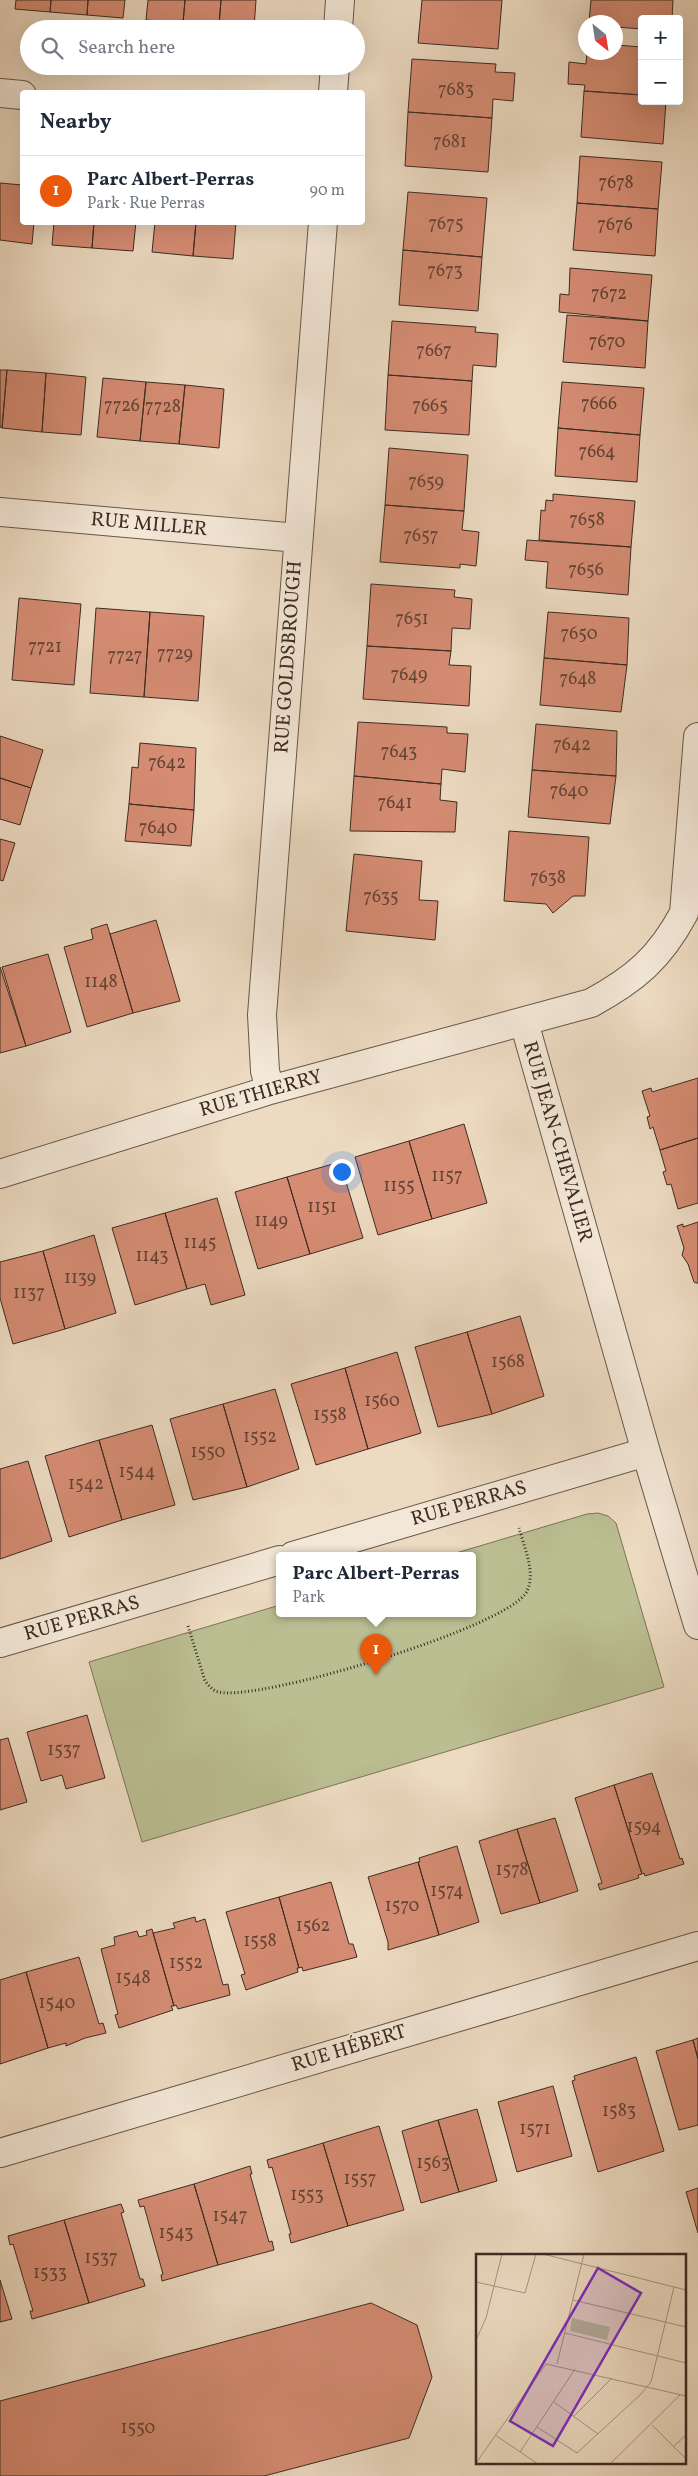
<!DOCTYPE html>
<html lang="en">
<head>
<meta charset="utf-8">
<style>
  body { margin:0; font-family:Vollkorn,serif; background:#f6f6f7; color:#1f2937 }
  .controls { position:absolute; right:15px; top:15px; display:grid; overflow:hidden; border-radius:5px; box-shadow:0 5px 20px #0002 }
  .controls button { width:45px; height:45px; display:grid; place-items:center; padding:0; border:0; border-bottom:1px solid #e0e1e3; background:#fff; color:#1f2937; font:25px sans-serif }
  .compass { position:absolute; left:578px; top:15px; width:45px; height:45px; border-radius:50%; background:#fff; box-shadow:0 5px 20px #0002; rotate:150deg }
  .you { position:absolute; left:341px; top:1171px; width:18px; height:18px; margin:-12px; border:4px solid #fff; border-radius:50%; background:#1a73e8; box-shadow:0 0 0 8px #1a73e833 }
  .badge { display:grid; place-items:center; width:32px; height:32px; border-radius:50%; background:#ea580c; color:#fff; font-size:16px; font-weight:700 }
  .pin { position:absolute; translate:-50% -41px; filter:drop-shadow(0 1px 2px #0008) }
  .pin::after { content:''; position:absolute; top:26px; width:18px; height:15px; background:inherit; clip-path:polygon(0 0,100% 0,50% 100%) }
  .popup { position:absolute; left:276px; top:1552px; width:200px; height:65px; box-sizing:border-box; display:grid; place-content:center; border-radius:5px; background:#fff; filter:drop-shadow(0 1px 4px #0005); font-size:16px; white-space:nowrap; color:#747a83 }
  .popup b { font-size:19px; color:#1f2937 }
  .popup::after { content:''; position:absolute; left:50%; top:100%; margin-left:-10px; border:10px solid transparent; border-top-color:#fff }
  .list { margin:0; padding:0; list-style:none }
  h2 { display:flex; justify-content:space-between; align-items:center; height:65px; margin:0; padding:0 20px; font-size:21px }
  h2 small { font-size:16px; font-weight:400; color:#747a83 }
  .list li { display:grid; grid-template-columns:32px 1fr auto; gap:15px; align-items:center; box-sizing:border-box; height:70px; padding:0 20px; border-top:1px solid #e0e1e3 }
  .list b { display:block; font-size:19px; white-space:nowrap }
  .list p { margin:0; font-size:16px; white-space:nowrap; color:#747a83 }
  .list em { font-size:16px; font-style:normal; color:#747a83 }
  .icon { flex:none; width:28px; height:28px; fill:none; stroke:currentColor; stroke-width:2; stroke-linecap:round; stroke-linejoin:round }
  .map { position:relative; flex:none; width:698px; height:2476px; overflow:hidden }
  .search { position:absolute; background:#fff; box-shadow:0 5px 20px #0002; left:20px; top:20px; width:345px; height:55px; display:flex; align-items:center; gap:12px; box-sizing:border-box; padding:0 18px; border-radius:28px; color:#747a83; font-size:19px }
  .panel { position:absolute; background:#fff; box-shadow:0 5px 20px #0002; left:20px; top:90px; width:345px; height:135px; border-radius:5px }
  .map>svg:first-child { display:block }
  .green { fill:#babe91; stroke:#7c745a }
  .building { fill:#d58c73; stroke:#3d2b22 }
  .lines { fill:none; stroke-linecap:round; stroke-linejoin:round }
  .minor-casing { stroke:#69574a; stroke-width:30 }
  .path { stroke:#3d2b22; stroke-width:3; stroke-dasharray:1 2.5; stroke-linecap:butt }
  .minor { stroke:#f3e7d7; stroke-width:28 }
  .labels { text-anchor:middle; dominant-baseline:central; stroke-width:4; stroke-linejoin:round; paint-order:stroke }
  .number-label { font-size:18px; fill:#634336 }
  .street-label { font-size:20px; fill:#3d2b22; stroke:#f3e7d7 }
  .inset-road { fill:none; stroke:#a69481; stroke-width:1 }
  .view { fill:#7b2cbf; fill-opacity:0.15; stroke:#7b2cbf; stroke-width:2.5 }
  .inset-edge { fill:none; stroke:#3d2b22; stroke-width:2.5 }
</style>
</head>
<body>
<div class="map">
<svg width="698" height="2476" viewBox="0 0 698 2476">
  <rect width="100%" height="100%" fill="#ecdac1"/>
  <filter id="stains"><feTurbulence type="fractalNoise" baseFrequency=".004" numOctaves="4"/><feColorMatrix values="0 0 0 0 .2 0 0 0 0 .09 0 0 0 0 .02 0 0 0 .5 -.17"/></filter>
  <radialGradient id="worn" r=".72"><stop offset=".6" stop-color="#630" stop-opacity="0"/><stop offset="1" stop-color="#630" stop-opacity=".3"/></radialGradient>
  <path class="green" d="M598,1513l10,3 8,7 48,164 -522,155 -53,-180 191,-57v9h192v-58h-26l141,-42z"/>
  <path class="building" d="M16,0h35l-1,12 -35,-3z
    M51,0h37l-1,15 -37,-3z
    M88,0h37l-2,18 -36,-3z
    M148,0h37l-2,23 -37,-3z
    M185,0h36l-2,26 -36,-3z
    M221,0h35l-2,28 -35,-3z
    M422,0h80l-4,49 -80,-6z
    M591,0h82l-1,19h-30v10l-26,-2v-5h-27z
    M616,45l26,2v48l-58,-4 1,-6 -17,-1 1,-22 17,2 1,-12h29z
    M412,59l84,5 -1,8 20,1 -2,28 -20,-2 -1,19 -84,-6z
    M584,91l58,4v6h24l-3,43 -82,-7z
    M408,112l84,6 -4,54 -83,-6z
    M580,156l82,6 -4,47 -81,-6z
    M0,183l22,2v37h12l-2,22 -32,-4z
    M408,192l79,6 -5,59 -79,-7z
    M577,203l81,6 -3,47 -82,-6z
    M54,222h40l-2,26 -40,-3z
    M94,222h42l-3,29 -41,-3z
    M155,222h41l-3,34 -41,-4z
    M196,222h40l-3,37 -40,-3z
    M403,250l79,7 -4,54 -79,-6z
    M570,268l82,7 -4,46 -89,-9 1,-18 9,1z
    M567,315l81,6 -3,47 -82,-6z
    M392,321l84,6 -1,5 23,2 -2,33 -23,-2 -1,16 -84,-6z
    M0,370h7l-5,58 -2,-1z
    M7,370l39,3 -4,59 -40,-4z
    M46,373l40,4 -5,58 -39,-3z
    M388,375l84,6 -3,54 -84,-5z
    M103,378l43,4 -6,59 -43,-4z
    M146,382l39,3 -6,59 -39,-3z
    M562,382l82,6 -4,47 -82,-7z
    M185,385l39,4 -5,59 -40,-4z
    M558,428l82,7 -3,47 -82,-6z
    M389,448l79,7 -4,56 -79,-6z
    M553,494l82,7 -4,46 -92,-7 2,-30 4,1 1,-11 7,1z
    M385,505l79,6 -2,19 17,2 -3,34 -16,-2v4l-80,-6z
    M527,540l104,7 -3,48 -82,-7 2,-26 -23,-2z
    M371,584l84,6 -1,7 18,2 -2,30 -18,-1 -1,23 -84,-5z
    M19,598l62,6 -7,81 -62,-5z
    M96,608l54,4 -6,85 -54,-4z
    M150,612l54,4 -6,85 -54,-4z
    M548,612l81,6 -2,47 -83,-7z
    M367,646l84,5 -2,14 22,1 -2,40 -106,-7z
    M544,658l83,7 -6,47 -81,-7z
    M358,722l89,5v6l21,1 -3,38 -23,-3 -1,15 -87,-8z
    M536,724l81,7 -1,45 -84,-6z
    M0,736l43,14 -12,38 -31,-10z
    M140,743l56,5 -2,62 -65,-6 3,-37 6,1z
    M532,770l84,6 -6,48 -82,-7z
    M354,776l87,8 -1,16 17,2 -2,30 -105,-1z
    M0,778l31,10 -11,37 -20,-6z
    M129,804l65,6 -3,36 -66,-5z
    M509,831l80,6 -4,59h-12l-20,17 -7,-9 -42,-3z
    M0,839l15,4 -12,38 -3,-1z
    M354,854l68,7 -3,39 19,1 -3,39 -89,-9z
    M156,920l24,81 -47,12 -23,-79z
    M107,924l26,89 -46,14 -23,-80 29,-8 -2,-10z
    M48,954l23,78 -45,14 -24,-79z
    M0,967l26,79 -26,7z
    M698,1078v60l-38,12 -7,-23 -3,2 -3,-12 3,-1 -8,-25 9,-3 1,4z
    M464,1124l23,79 -55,16 -23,-78z
    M698,1138v65l-20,6 -7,-25 -4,1 -4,-13 3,-1 -6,-21z
    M409,1141l23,78 -54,16 -23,-78z
    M340,1162l23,76 -53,16 -23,-77z
    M287,1177l23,77 -52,15 -23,-77z
    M217,1198l28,97 -34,10 -6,-21 -18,5 -22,-76z
    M165,1213l22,76 -52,16 -23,-77z
    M698,1222v61h-2l-2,-1 -6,-18 -6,-9 2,-7 -7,-22 6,-2v3z
    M94,1235l22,78 -51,16 -22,-78z
    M43,1251l22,78 -52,15 -13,-46v-36z
    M520,1316l24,80 -52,18 -25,-82z
    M467,1332l25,82 -54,13 -23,-80z
    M397,1352l24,81 -53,16 -23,-81z
    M345,1368l23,81 -52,16 -25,-81z
    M275,1389l24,80 -52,18 -24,-83z
    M223,1404l24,83 -54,13 -23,-81z
    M152,1425l23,80 -53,15 -23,-80z
    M99,1440l23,80 -53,17 -24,-81z
    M28,1461l24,80 -52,18v-90z
    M87,1715l18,63 -39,11 -4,-14 -21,6 -14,-49z
    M8,1738l19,64 -27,8v-70z
    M652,1773l28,86 2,-1 2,6 -39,12 -1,-3 -2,1 -28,-89z
    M614,1785l28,89 -4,1 1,3 -39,12 -2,-6 4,-1 -27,-85z
    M555,1818l23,73 -38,12 -23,-74z
    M517,1829l23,74 -39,11 -22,-73z
    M457,1846l22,76 -40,13 -21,-73h2l-1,-4z
    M418,1862l21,73 -51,15v-8l-20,-65z
    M331,1882l18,62h4l4,13 -54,14 -1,-4 -3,1 -20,-71z
    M279,1897l20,71h-2l1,4 -52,18 -5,-15 4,-1 -19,-62z
    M195,1917l1,5 9,-3 18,66 5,-1 2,11 -52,14 -2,-4 -2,1 -21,-73 22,-5 -2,-5z
    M152,1929l22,77h-3l2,4 -54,18 -4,-13 3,-1 -17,-65 14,-4 -1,-8 23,-6 2,6 8,-2 -1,-4z
    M79,1957l20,67 4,-1 3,10 -21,5 -19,8v-3l-18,5 -22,-76z
    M26,1972l22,76 -48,16v-84z
    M698,2038v21l-5,-19z
    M693,2040l5,19v66l-19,5 -23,-79z
    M636,2057l28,94 -66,21 -26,-91 3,-1 -1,-4z
    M553,2086l19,70 -55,16 -19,-70z
    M477,2109l20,72 -38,11 -21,-72z
    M438,2120l21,72 -38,11 -19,-72z
    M379,2126l25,84 -56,16 -25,-83z
    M323,2143l25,83 -57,17 -2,-9h2l-19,-67 -3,1 -2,-8z
    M250,2166l2,8h-2l19,68 3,-1 2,9 -56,15 -24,-81z
    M194,2184l24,81 -56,16 -1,-6 2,-1 -19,-68 -4,1 -2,-7z
    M698,2188v45l-12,-41z
    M121,2204l3,8 -3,1 19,66h3l2,7 -56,17 -25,-83z
    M64,2220l25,83 -57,16 -2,-8h3l-20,-67 -3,1 -2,-9z
    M0,2280l12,39 -12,3z
    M371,2303l46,22 15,52 -23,61 -145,38h-264v-75z"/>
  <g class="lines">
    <defs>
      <path id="minor" d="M338,29l2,-29
        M333,92l2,-26
        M0,93l22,2
        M0,512l298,26
        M524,1022l122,430 52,173
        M270,1090l-5,-19 -3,-56 61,-793
        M0,1174l270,-84 321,-87c44,-24 69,-45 93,-90l14,-176
        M293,1556l353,-104
        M0,1643l280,-83
        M0,2153l698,-207"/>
    </defs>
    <use href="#minor" class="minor-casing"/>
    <path class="path" d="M188,1626l17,55c4,5 8,10 14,11 40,10 293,-66 308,-101 9,-19 -3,-44 -8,-63"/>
    <use href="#minor" class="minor"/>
  </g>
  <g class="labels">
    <g class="number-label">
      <text x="456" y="90">7683</text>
      <text x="450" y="142">7681</text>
      <text x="616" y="183">7678</text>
      <text x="446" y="224">7675</text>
      <text x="615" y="225">7676</text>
      <text x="445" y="271">7673</text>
      <text x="609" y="294">7672</text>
      <text x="607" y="342">7670</text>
      <text x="434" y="351">7667</text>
      <text x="599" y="404">7666</text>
      <text x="122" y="406">7726</text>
      <text x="430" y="406">7665</text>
      <text x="163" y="407">7728</text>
      <text x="597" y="452">7664</text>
      <text x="426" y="482">7659</text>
      <text x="587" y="520">7658</text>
      <text x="421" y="536">7657</text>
      <text x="586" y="570">7656</text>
      <text x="412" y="619">7651</text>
      <text x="579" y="634">7650</text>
      <text x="45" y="647">7721</text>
      <text x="175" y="654">7729</text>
      <text x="125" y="656">7727</text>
      <text x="409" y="675">7649</text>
      <text x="578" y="679">7648</text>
      <text x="572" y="745">7642</text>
      <text x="399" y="752">7643</text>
      <text x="167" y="763">7642</text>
      <text x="569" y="791">7640</text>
      <text x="395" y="803">7641</text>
      <text x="158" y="828">7640</text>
      <text x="548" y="878">7638</text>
      <text x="381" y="897">7635</text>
      <text x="101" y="982">1148</text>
      <text x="447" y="1176">1157</text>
      <text x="399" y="1186">1155</text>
      <text x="322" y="1207">1151</text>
      <text x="271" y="1221">1149</text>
      <text x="200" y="1243">1145</text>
      <text x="152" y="1256">1143</text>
      <text x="80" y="1278">1139</text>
      <text x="29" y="1293">1137</text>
      <text x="508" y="1362">1568</text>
      <text x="382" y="1401">1560</text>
      <text x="330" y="1415">1558</text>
      <text x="260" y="1437">1552</text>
      <text x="208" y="1452">1550</text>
      <text x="137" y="1472">1544</text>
      <text x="86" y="1484">1542</text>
      <text x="64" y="1750">1537</text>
      <text x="644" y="1827">1594</text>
      <text x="512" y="1870">1578</text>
      <text x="447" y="1891">1574</text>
      <text x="402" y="1906">1570</text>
      <text x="313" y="1926">1562</text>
      <text x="260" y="1941">1558</text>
      <text x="186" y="1963">1552</text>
      <text x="133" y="1978">1548</text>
      <text x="57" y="2003">1540</text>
      <text x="619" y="2111">1583</text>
      <text x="535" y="2129">1571</text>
      <text x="433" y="2163">1563</text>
      <text x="360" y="2179">1557</text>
      <text x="307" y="2195">1553</text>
      <text x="230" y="2216">1547</text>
      <text x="176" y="2233">1543</text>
      <text x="101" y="2258">1537</text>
      <text x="50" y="2273">1533</text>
      <text x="138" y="2428">1550</text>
    </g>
    <g class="street-label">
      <text transform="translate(149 525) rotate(5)">RUE MILLER</text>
      <text transform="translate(289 657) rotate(-86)">RUE GOLDSBROUGH</text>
      <text transform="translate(261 1094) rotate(-16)">RUE THIERRY</text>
      <text transform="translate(557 1142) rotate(74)">RUE JEAN-CHEVALIER</text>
      <text transform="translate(469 1504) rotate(-16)">RUE PERRAS</text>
      <text transform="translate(82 1619) rotate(-16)">RUE PERRAS</text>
      <text transform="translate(349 2049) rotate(-17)">RUE HÉBERT</text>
    </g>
  </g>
  <g transform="translate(476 2254)">
    <rect width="210" height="210" fill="#ecdac1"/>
    <path d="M96,64l38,9 -3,13 -37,-9z" fill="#babe91"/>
    <path class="inset-road" d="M67,0l143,36M0,28l49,11 11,-39M97,46l113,27M89,79l121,30M0,86l10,-22 16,-64M81,110l27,-110M78,148l44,32M98,162l38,-38M176,171l34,34M61,173l40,26 63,-58 11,-13 23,-95M19,181l43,29M198,192l12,-11M44,198l55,-83M0,209l70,-99 140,32M134,210l70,-69"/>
    <path class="view" d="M122,14l43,25 -88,153 -43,-25z"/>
    <rect width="210" height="210" class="inset-edge"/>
  </g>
  <rect width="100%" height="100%" filter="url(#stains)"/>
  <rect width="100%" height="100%" fill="url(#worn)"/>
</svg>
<div class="controls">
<button>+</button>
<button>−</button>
</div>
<svg class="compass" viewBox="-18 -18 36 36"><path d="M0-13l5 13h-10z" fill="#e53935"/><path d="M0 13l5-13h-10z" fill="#747a83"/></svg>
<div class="you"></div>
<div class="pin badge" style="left:376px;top:1675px">1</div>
<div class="popup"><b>Parc Albert-Perras</b>Park</div>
<div class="search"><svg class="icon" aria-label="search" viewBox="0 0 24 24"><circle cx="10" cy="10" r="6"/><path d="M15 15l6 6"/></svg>Search here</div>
<section class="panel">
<h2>Nearby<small></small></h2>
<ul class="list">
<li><span class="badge">1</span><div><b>Parc Albert-Perras</b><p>Park · Rue Perras</p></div><em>90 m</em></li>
</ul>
</section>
</div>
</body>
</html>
